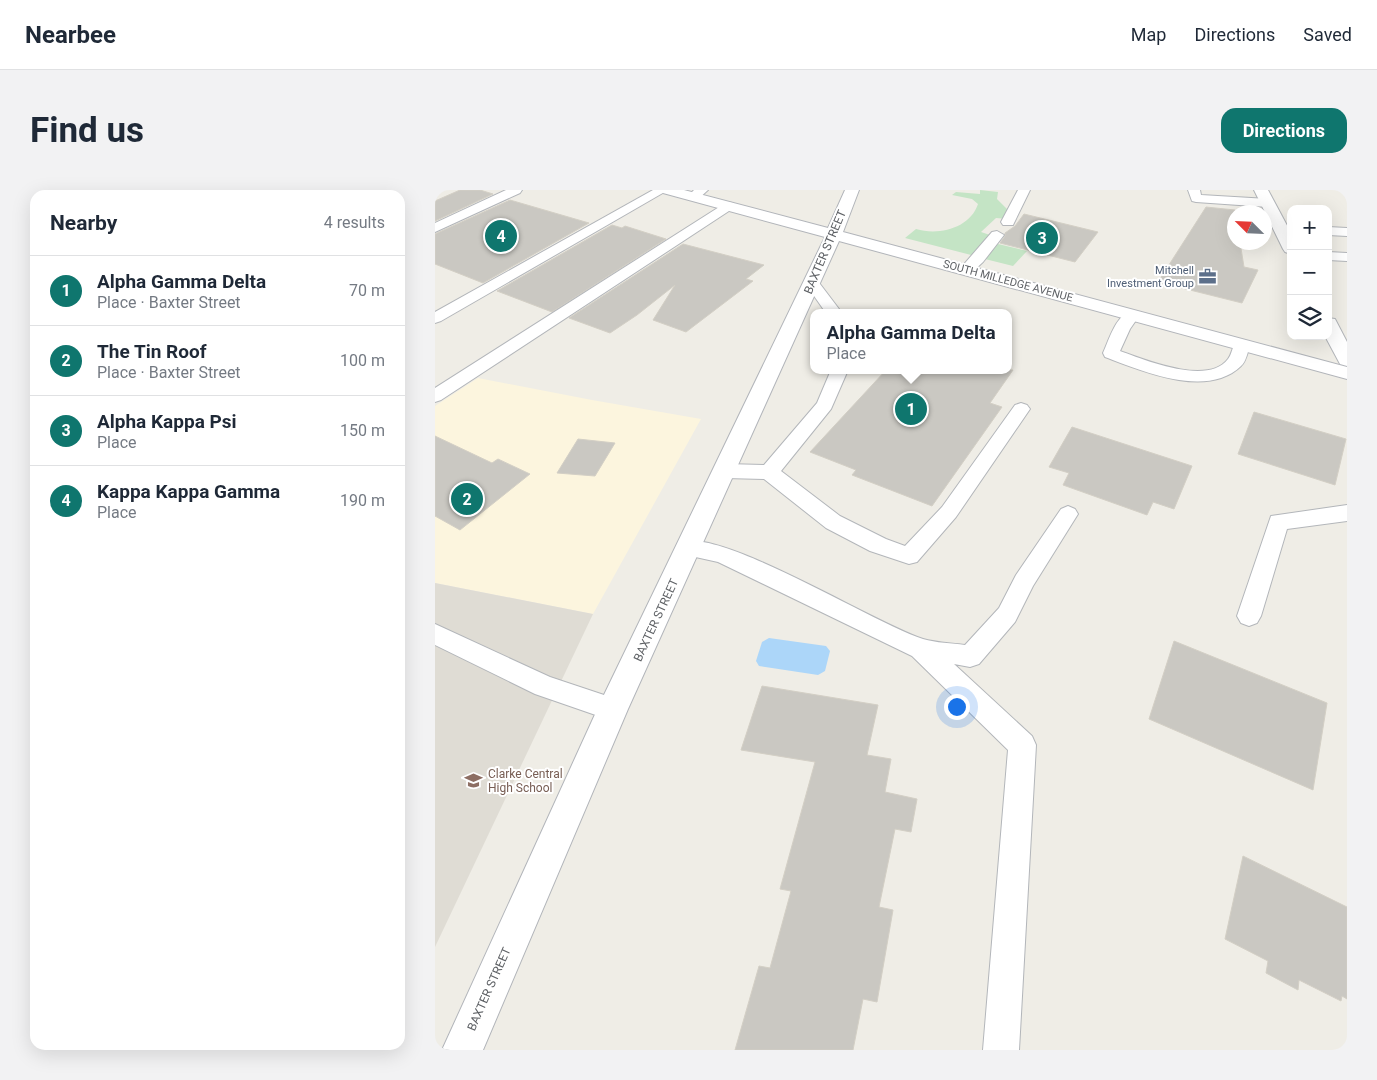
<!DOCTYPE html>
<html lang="en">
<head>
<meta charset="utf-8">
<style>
  body { margin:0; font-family:Roboto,sans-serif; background:#f2f2f3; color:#1f2937 }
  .controls { position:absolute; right:15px; top:15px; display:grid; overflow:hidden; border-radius:10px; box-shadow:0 5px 20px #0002 }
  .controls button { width:45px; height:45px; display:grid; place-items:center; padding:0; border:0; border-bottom:1px solid #e0e1e3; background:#fff; color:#1f2937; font:25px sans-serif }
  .compass { position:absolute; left:792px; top:15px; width:45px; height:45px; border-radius:50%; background:#fff; box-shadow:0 5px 20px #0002; rotate:294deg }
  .you { position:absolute; left:521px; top:516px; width:18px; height:18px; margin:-12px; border:4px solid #fff; border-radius:50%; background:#1a73e8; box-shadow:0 0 0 8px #1a73e833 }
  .badge { display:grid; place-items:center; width:32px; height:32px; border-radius:50%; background:#0f766e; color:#fff; font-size:16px; font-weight:700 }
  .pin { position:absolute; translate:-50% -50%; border:2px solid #fff; box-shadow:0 1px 5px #0006 }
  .popup { position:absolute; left:375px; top:119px; width:202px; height:65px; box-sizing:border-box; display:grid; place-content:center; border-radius:10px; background:#fff; filter:drop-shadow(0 1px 4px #0005); font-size:16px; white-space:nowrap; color:#747a83 }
  .popup b { font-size:19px; color:#1f2937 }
  .popup::after { content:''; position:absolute; left:50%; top:100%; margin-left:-10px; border:10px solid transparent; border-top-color:#fff }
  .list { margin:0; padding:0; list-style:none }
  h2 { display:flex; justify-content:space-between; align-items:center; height:65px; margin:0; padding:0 20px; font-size:21px }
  h2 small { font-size:16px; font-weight:400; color:#747a83 }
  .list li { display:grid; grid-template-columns:32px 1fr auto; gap:15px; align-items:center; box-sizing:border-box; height:70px; padding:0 20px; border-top:1px solid #e0e1e3 }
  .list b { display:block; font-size:19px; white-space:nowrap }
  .list p { margin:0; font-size:16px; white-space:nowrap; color:#747a83 }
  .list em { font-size:16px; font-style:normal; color:#747a83 }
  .icon { flex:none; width:28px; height:28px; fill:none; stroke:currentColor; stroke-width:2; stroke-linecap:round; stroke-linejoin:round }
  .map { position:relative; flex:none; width:912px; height:860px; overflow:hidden; border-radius:15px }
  header { display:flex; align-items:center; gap:30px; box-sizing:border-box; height:70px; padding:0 25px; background:#fff; border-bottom:1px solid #e0e1e3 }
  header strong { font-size:24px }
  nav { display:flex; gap:28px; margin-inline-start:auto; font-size:18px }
  .intro { display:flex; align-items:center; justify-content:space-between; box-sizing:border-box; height:120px; padding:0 30px }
  h1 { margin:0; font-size:35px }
  .button { padding:12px 22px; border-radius:15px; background:#0f766e; color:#fff; font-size:18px; font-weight:700 }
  main { display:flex; gap:30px; padding:0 30px }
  aside { flex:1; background:#fff; border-radius:15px; box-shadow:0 5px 20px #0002 }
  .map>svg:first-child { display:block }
  .commercial { fill:#fcf5de }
  .education { fill:#dfdcd4 }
  .green { fill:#c4e4c5 }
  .water { fill:#acd6f9 }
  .building { fill:#cac8c2; stroke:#d3cfc5 }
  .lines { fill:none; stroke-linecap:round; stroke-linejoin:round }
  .lane-casing { stroke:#b3b6ba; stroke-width:2 }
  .street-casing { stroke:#b3b6ba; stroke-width:2 }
  .secondary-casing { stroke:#b2b5ba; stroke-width:2 }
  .lane { fill:#fff; fill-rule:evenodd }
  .street { fill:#fff; fill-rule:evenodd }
  .secondary { fill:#fff; fill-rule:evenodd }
  .labels { text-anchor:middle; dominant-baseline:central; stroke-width:4; stroke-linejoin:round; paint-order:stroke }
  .far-service-label { font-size:11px; fill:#4e5e75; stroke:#fff; text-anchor:end }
  .far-street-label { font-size:11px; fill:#5e6165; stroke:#fff }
  .street-label { font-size:12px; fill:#5e6165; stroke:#fff }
  .education-label { font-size:12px; fill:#785e54; stroke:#fff; text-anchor:start }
</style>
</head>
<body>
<header>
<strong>Nearbee</strong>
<nav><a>Map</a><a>Directions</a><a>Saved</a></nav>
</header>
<div class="intro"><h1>Find us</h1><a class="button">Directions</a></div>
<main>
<aside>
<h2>Nearby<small>4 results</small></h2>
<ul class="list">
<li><span class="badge">1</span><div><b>Alpha Gamma Delta</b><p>Place · Baxter Street</p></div><em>70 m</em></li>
<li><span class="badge">2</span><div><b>The Tin Roof</b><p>Place · Baxter Street</p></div><em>100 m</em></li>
<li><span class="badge">3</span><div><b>Alpha Kappa Psi</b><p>Place</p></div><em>150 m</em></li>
<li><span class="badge">4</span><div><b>Kappa Kappa Gamma</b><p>Place</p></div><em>190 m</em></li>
</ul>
</aside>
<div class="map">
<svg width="912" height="860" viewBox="0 0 912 860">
  <rect width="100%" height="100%" fill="#efede6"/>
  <path class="commercial" d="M43,188l114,22 109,19 -108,195 -158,-31v-177z"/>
  <path class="education" d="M0,393l158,31 -158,333z"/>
  <path class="green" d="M545,0l18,2 -1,7 14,14 -3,6 -12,-1 -15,14 12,4 -18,20 -70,-18 11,-9c23,7 54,-1 62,-25l-6,-5 -20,-4 4,-3 24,2z
    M563,54l29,7 -14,15 -28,-7z"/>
  <path class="water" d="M334,448l57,8 4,5 -5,20 -7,4 -59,-9 -3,-5 6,-19z"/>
  <path class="building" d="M25,0h20l13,4 -58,27v-20z
    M75,10l79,23 -106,60 -48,-19v-30z
    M771,17l29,3v32h5l4,25 14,3 -16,33 -84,-21z
    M589,24l74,18 -23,30 -75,-19 5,-7v-3l10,-7z
    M177,35l10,3 3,-2 41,13 -114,73 -55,-21z
    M248,54l81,21 -18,14 7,2 -67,51 -33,-12 22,-35 -38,30 -27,18 -41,-15z
    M451,180h127l-23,33 12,4 -70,99 -80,-31 4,-5 -46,-18z
    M819,222l92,27 -11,46 -97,-31z
    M637,237l120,39 -18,43 -21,-7 -6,13 -84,-30 6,-12 -20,-6z
    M0,246l57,27 6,-4 32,15 -70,56 -25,-14z
    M143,249l37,4 -20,33 -38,-3z
    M739,451l153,62 -14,87 -164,-71z
    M327,496l116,19 -11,50 24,4 -6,33 32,7 -6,33 -16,-3 -16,78 14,3 -16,92 -14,-3 -10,51h-118l24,-84 11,2 21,-77 -11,-2 35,-127 -74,-12z
    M808,666l104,51v92l-5,-3 -1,5 -42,-21 -1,10 -32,-17 2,-12 -43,-22z"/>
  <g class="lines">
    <defs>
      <path id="lane" d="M71,0h16l-2,3 -85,39v-9z
        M218,0h15l-227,131 -6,2v-11z
        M259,0h14l-11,10h-8l-2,-3z
        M583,0h12l-17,35h-10l-2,-3z
        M753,0h12l1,5 67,4 6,4 -6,4 -72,-5 -4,-1z
        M292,12l5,1 1,3 -1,3 -291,191 -6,2v-14z
        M893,37l19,1v8l-19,-1z
        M562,41l7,4 -21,27 -12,11h-10l-2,-3 33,-38z
        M893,62l19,1v8l-19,-1z
        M377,89l5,1 25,33h-16l-21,-30 2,-3z
        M696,121l6,2 2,3 -9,13 -10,22c25,9 88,35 108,8 4,-5 4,-12 8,-17h12l2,3c-2,6 -4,17 -9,21 -34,33 -99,5 -136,-9l-2,-4c6,-13 13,-38 28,-42z
        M396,180h17l-17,39 -50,62 59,45 46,23 19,7 37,-39 73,-102 6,-2 6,2 3,4 -74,108 -39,45 -8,2 -39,-13 -44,-23 -62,-49 -39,-1 -7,-2 -3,-5 3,-5 7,-2 39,1 53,-62z
        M912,315v16l-60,8 -26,87 -4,7 -8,3 -8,-3 -4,-7 34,-100z
        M633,316l7,3 3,5 -45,72 -18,36 -36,42 -9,3 -16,-3 78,72 4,9 -17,305h-36l25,-300 -96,-94 -194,-94 -36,-8 -3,-6 3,-6c41,-13 192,81 241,97 13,4 29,4 42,6l34,-37 17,-33 45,-66z
        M0,434l115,53 72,24 4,8 -4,8 -9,4 -78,-27 -100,-49z"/>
      <path id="street" d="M819,0h14l23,43v21l-6,-2 -2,-3z
        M893,128l7,1 12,23v24l-7,-2 -15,-28h3z"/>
      <path id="secondary" d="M226,0h23l144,38 17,-38h14l-16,42 504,135v12l-508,-138 -211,468 -145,341h-41l160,-351 223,-462 -162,-44z"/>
    </defs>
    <use href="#lane" class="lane-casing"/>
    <use href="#street" class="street-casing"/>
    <use href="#secondary" class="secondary-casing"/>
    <use href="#lane" class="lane"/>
    <use href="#street" class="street"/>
    <use href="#secondary" class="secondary"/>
  </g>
  <defs>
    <symbol id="office-bare" viewBox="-9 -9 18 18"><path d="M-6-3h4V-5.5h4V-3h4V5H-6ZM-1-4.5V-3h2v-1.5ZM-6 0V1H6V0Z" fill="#5c6f8a" stroke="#fff" stroke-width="2.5" paint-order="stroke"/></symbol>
    <symbol id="school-bare" viewBox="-9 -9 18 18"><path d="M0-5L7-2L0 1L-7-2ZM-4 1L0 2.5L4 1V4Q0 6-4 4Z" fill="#8d6e63" stroke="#fff" stroke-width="2.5" paint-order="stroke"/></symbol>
  </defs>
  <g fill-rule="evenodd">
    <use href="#office-bare" x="760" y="74" width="25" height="25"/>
    <use href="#school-bare" x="26" y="578" width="25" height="25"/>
  </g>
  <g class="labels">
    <g class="far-service-label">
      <text x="759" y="80">Mitchell<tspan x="759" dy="13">Investment Group</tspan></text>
    </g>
    <g class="far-street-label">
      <text transform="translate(573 91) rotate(15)">SOUTH MILLEDGE AVENUE</text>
    </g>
    <g class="street-label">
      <text transform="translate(390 62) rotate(-67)">BAXTER STREET</text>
      <text transform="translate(221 430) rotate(-65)">BAXTER STREET</text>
      <text transform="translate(54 799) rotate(-66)">BAXTER STREET</text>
    </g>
    <g class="education-label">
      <text x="53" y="584">Clarke Central<tspan x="53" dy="14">High School</tspan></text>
    </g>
  </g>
</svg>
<div class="controls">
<button>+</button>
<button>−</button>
<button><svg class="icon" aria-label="layers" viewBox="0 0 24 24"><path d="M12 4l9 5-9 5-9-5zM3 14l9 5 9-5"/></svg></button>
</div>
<svg class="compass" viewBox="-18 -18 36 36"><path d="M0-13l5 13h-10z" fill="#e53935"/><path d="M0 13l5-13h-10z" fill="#747a83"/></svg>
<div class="you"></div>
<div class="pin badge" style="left:476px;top:219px">1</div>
<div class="popup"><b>Alpha Gamma Delta</b>Place</div>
<div class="pin badge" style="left:32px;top:309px">2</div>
<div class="pin badge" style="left:607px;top:48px">3</div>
<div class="pin badge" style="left:66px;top:46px">4</div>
</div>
</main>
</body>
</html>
